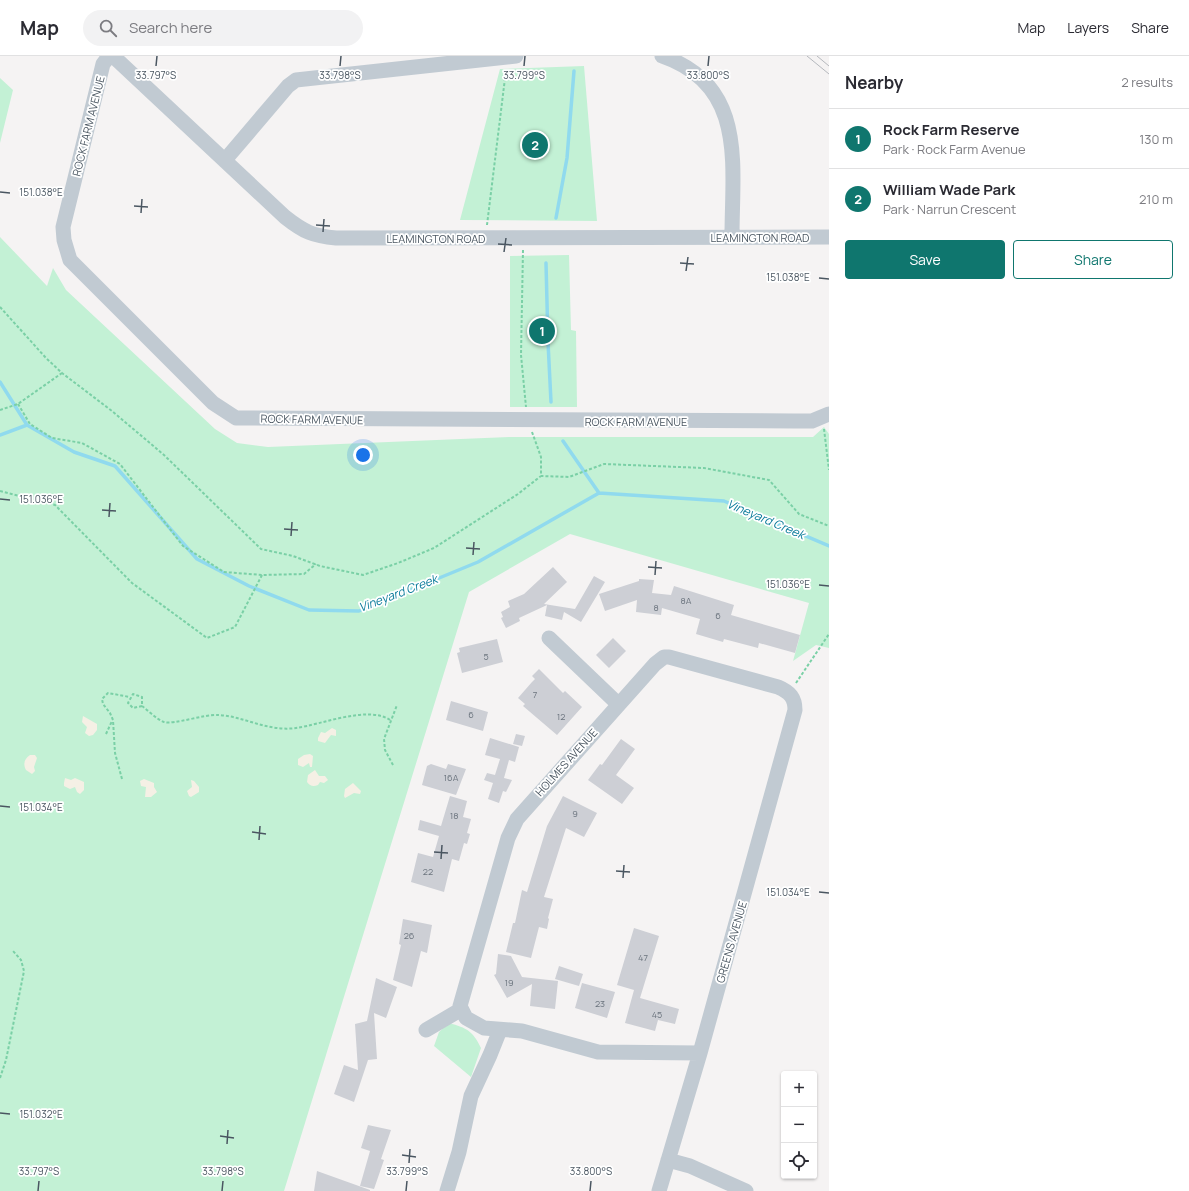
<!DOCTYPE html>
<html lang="en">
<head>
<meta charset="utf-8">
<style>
  body { margin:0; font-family:Manrope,sans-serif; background:#f2f2f3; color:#2b2b33 }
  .controls { position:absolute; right:12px; bottom:12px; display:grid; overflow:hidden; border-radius:4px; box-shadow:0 1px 3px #0004 }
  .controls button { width:36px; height:36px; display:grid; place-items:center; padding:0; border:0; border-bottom:1px solid #e1e1e2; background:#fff; color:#2b2b33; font:20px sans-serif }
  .you { position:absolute; left:363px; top:399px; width:14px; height:14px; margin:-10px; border:3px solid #fff; border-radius:50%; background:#1a73e8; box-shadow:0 0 0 6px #1a73e833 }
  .badge { display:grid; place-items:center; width:26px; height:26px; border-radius:50%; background:#0f766e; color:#fff; font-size:13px; font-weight:700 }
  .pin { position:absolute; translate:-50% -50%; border:2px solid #fff; box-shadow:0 1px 4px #0006 }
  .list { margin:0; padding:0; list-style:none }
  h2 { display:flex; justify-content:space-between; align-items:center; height:52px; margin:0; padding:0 16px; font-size:17px }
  h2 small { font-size:13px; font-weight:400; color:#7c7c81 }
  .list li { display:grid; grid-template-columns:26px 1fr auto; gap:12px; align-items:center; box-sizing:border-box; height:60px; padding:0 16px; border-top:1px solid #e1e1e2 }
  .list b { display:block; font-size:15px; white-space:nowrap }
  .list p { margin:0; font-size:13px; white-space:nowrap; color:#7c7c81 }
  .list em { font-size:13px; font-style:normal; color:#7c7c81 }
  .actions { display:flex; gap:8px; padding:12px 16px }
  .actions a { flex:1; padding:9px 0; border:1px solid #0f766e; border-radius:4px; text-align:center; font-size:14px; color:#0f766e }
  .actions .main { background:#0f766e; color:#fff }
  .icon { flex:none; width:22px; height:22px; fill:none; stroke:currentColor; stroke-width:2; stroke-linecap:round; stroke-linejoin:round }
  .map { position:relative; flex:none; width:829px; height:1135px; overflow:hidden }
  header { display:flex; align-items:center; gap:24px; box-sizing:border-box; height:56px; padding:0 20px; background:#fff; border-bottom:1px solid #e1e1e2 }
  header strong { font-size:19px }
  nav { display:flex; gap:22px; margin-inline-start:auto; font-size:14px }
  .search { width:280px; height:36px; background:#f2f2f3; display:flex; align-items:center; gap:10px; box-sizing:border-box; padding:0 14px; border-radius:22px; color:#7c7c81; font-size:15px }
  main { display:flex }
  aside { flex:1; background:#fff }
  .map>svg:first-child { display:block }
  .green { fill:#c3f1d5 }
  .sand { fill:#f5f0e5 }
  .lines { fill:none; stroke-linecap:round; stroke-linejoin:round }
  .stream { stroke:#90daee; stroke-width:3.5 }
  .building { fill:#cdcfd5 }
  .path { stroke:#7ad0a6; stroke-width:2; stroke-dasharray:3 2; stroke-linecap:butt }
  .minor { stroke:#c1cad2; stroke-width:15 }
  .tram { stroke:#b5b8bd; stroke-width:1 }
  .ticks { fill:none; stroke:#4a5661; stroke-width:1.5 }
  .labels { text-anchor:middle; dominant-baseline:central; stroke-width:3.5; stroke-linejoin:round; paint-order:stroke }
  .number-label { font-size:9px; fill:#6b747e }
  .street-label { font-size:11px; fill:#4a5661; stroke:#fff }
  .water-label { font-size:12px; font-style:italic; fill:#0c7c9b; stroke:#fff }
  .ticks-label { font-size:10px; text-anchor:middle; fill:#4a5661; stroke:#fff; stroke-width:3.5; stroke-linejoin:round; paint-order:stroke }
</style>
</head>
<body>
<header>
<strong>Map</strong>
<div class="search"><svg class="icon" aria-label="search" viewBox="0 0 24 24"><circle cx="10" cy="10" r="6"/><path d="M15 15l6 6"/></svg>Search here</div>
<nav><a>Map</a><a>Layers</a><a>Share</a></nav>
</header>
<main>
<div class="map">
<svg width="829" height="1135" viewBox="0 0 829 1135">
  <rect width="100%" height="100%" fill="#f5f3f3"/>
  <path class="green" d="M584,10l13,155 -137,-1 40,-151z
    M0,22l13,12 -13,53z
    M0,181l47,49 6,-18 13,22 149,139 22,14 31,4 241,-10h304l11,-10 5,7v214l-13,-3 -23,16 16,-58 -239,-69 -101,58 -185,599h-284z
    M569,199l2,75 5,1 1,76h-67v-151z
    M449,967c18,5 24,8 32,25l-10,29 -37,-31 5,-14z"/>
  <path class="sand" d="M83,660l14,8v6l-4,5 -4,1 -4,-3 2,-6 -5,-5z
    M332,672l4,2v6l-5,-1 -6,8 -7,-2v-3l3,-6 4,1z
    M310,698l3,2 -1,11h-2l-1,-4 -6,4 -5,-2v-6l6,-4z
    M30,699h5l2,3 -3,9 1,4 -3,3 -6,-4c-3,-6 -2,-11 4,-15z
    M315,714l4,6h6l3,4 -4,3 -4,-1 -2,3c-5,2 -8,1 -11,-3l1,-7z
    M65,722l6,2 4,-2 9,4v8l-4,4 -3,-2 -2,-5 -5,2 -6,-3v-3z
    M144,723l10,4v4l3,5 -6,5h-6l1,-10 -5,-1 -1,-5z
    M191,724l3,1 5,6v5l-8,5 -2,-1 -2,-5 5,-4z
    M353,727l8,8 -1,3 -6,-1 -9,5 -1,-2 1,-7z"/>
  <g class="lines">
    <path class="stream" d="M556,162l11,-60 7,-87
      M546,207l2,79 3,60
      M0,326l27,43 47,27 41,14 82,93 52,27 60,24 50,1 119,-49 121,-69 125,8 105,45
      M0,379l27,-10
      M563,385l36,52"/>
  </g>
  <path class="building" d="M553,511l14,15 -23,22 31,5 19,-33 11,6 -24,40 -17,-10 -2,8 -17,-4 2,-11 -28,13 1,3 -14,7 -5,-10 2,-1 -2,-5 9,-5 -2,-6 16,-7z
    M639,523l15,1 -2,13 19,2 3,-9 60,19 -3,10 69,20 -5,18 -36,-10 -1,5 -34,-9 -1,3 -27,-8 4,-15 -38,-11 -1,7 -25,-3 1,-12 -32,11 -6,-17 40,-13z
    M613,582l13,13 -17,17 -13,-13z
    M497,583l6,23 -41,11 -5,-20 3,-1 -1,-4z
    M539,613l24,24 2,-2 17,16 -25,28 -34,-29 2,-2 -7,-6 14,-16 3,-3 -3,-3z
    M451,645l37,11 -5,19 -37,-11z
    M516,678l9,2 -3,10 -9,-2z
    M490,682l29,9 -4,15 -6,-2 -5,18 8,2 -6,12 -3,-1 -4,12 -11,-4 5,-16 -9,-3 3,-7 8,2 5,-16 -15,-4z
    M621,683l14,10 -19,26 18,13 -12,16 -34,-24 12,-16 2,1z
    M431,708l15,5 2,-5 18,5 -10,26 -34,-10 5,-19z
    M450,740l17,5 -4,16 8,2 -4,14 3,1 -3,10 -3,-1 -5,18 -7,-2 -8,33 -33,-10 7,-29 15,4 6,-21 -21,-6 2,-10 21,6z
    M563,740l34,17 -13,24 -18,-9 -22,69 9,2 -5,19 1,1 -2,10 -8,-2 -8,31 -25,-6 7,-29h2l7,-33 5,2 20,-66z
    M403,863l29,6 -5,28 -6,-2 -9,36 -19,-7 8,-35 -2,-1z
    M634,872l25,8 -19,62 39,11 -4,15 -17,-4 -3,11 -30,-8 9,-33 -17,-5z
    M498,898l13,2 11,21 36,4 -3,28 -25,-3 2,-22 -25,14 -13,-23 2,-1z
    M559,910l24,8 -4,12 -24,-7z
    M376,922l21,9 -11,31 -12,-5 3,46 -9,1 -14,42 -20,-8 10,-29 14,5 -3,-46 12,-3z
    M582,927l33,9 -8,26 -32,-10z
    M368,1069l23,5 -10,29 3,1 -10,29 -14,-3 10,-35 -9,-3z
    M317,1115l53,19v1h-56z"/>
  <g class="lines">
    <path class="path" d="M487,169l19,-155
      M523,194l-2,105 5,52
      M0,251l46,51 16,15 50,38 52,44 97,94 32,7 27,10 43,9 35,-12 36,-15 84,-54 23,-18
      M18,348l12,20 22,14 30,5 38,21 63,82 41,26 38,3 42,-1 12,-10
      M0,354l18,-6 44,-31
      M824,373l5,41
      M532,376l9,25v19l28,1 35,-13 100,4 65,12 30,34 30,12
      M0,435l55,14 77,78 75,55 28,-11 27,-52
      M796,627l33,-49
      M142,650l-9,2 -5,-5 5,-9 9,3v9c7,5 14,13 22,16 9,3 41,-8 54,-7 26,1 49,17 78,13 24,-3 72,-23 94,-8
      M106,678l6,-13
      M393,709l-8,-15 -1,-11 13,-34
      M122,723l-7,-26 -2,-33 -3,-7 -7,-9 -1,-5 6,-6 22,4
      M0,1022l6,-18 18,-89 -3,-11 -8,-9"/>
    <path class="minor" d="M109,0l-6,8 -40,163 1,13 6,20 143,143 23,15 558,3h18l17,-7
      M113,0l172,161c19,15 28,19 51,21l493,-1
      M662,0c85,29 70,109 70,180
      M225,104l63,-74 8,-6 220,-24
      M549,582l69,66
      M426,974l34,-20
      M668,1104l22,6 56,25
      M447,1135l12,-39 12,-56 19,-41 10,-25
      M659,1135l41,-138 95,-343c0,-12 -5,-18 -17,-23l-109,-30h-5l-9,7 -138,155 -9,19 -48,168 6,12 18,10 38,3 76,21 102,1"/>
    <path class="tram" d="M807,0l22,18
      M817,0l12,10"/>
  </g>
  <path class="ticks" d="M156,10l1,-10M340,10l1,-10M524,10l1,-10M708,10l1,-10M0,136l10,1M134,150l14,1M141,157l1,-14M316,169l14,1M323,176l1,-13M498,188l14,1M504,196l2,-14M680,207l14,1M686,215l2,-14M819,222l10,1M0,443l10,1M102,454l14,1M109,461l1,-14M284,473l14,1M291,480l1,-14M466,492l14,1M473,499l1,-13M648,511l14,1M655,519l1,-14M819,529l10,1M0,750l10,1M252,776l14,2M259,784l1,-14M434,796l14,1M441,803l1,-14M616,815l14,1M623,822l1,-13M819,836l10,1M0,1057l10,1M220,1080l14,2M227,1088l1,-14M402,1099l14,2M409,1107l1,-14M38,1135l1,-10M222,1135l1,-10M406,1135l1,-10M590,1135l1,-10"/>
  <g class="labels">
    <g class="number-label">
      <text x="686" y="544">8A</text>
      <text x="656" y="551">8</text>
      <text x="718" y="559">6</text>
      <text x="486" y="600">5</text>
      <text x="535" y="638">7</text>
      <text x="471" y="658">6</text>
      <text x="561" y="660">12</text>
      <text x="451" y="721">16A</text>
      <text x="575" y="757">9</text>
      <text x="454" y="759">18</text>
      <text x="428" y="815">22</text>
      <text x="409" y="879">26</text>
      <text x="643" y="901">47</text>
      <text x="509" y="926">19</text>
      <text x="600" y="947">23</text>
      <text x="657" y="958">45</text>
    </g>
    <g class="street-label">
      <text transform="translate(88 70) rotate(-76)">ROCK FARM AVENUE</text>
      <text x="760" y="181">LEAMINGTON ROAD</text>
      <text x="436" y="182">LEAMINGTON ROAD</text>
      <text transform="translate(312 363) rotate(1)">ROCK FARM AVENUE</text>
      <text x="636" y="365">ROCK FARM AVENUE</text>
      <text transform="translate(566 706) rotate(-48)">HOLMES AVENUE</text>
      <text transform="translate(731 886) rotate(-74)">GREENS AVENUE</text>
    </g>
    <g class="water-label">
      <text transform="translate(766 463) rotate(23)">Vineyard Creek</text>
      <text transform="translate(398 537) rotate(-21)">Vineyard Creek</text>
    </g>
  </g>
  <g class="ticks-label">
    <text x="156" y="23">33.797°S</text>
    <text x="340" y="23">33.798°S</text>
    <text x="524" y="23">33.799°S</text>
    <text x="708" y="23">33.800°S</text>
    <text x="41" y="140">151.038°E</text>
    <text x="788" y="225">151.038°E</text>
    <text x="41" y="447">151.036°E</text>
    <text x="788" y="532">151.036°E</text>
    <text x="41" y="755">151.034°E</text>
    <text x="788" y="840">151.034°E</text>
    <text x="41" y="1062">151.032°E</text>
    <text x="39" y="1119">33.797°S</text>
    <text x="223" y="1119">33.798°S</text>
    <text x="407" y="1119">33.799°S</text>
    <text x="591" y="1119">33.800°S</text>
  </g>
</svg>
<div class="controls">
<button>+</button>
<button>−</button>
<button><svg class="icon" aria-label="locate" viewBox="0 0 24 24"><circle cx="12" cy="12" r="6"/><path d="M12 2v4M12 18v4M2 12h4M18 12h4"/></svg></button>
</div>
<div class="you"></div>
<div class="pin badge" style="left:542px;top:275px">1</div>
<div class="pin badge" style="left:535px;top:89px">2</div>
</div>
<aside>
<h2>Nearby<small>2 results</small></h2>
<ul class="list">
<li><span class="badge">1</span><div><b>Rock Farm Reserve</b><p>Park · Rock Farm Avenue</p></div><em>130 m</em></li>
<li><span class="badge">2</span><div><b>William Wade Park</b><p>Park · Narrun Crescent</p></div><em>210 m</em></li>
</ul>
<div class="actions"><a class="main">Save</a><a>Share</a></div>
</aside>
</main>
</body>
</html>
